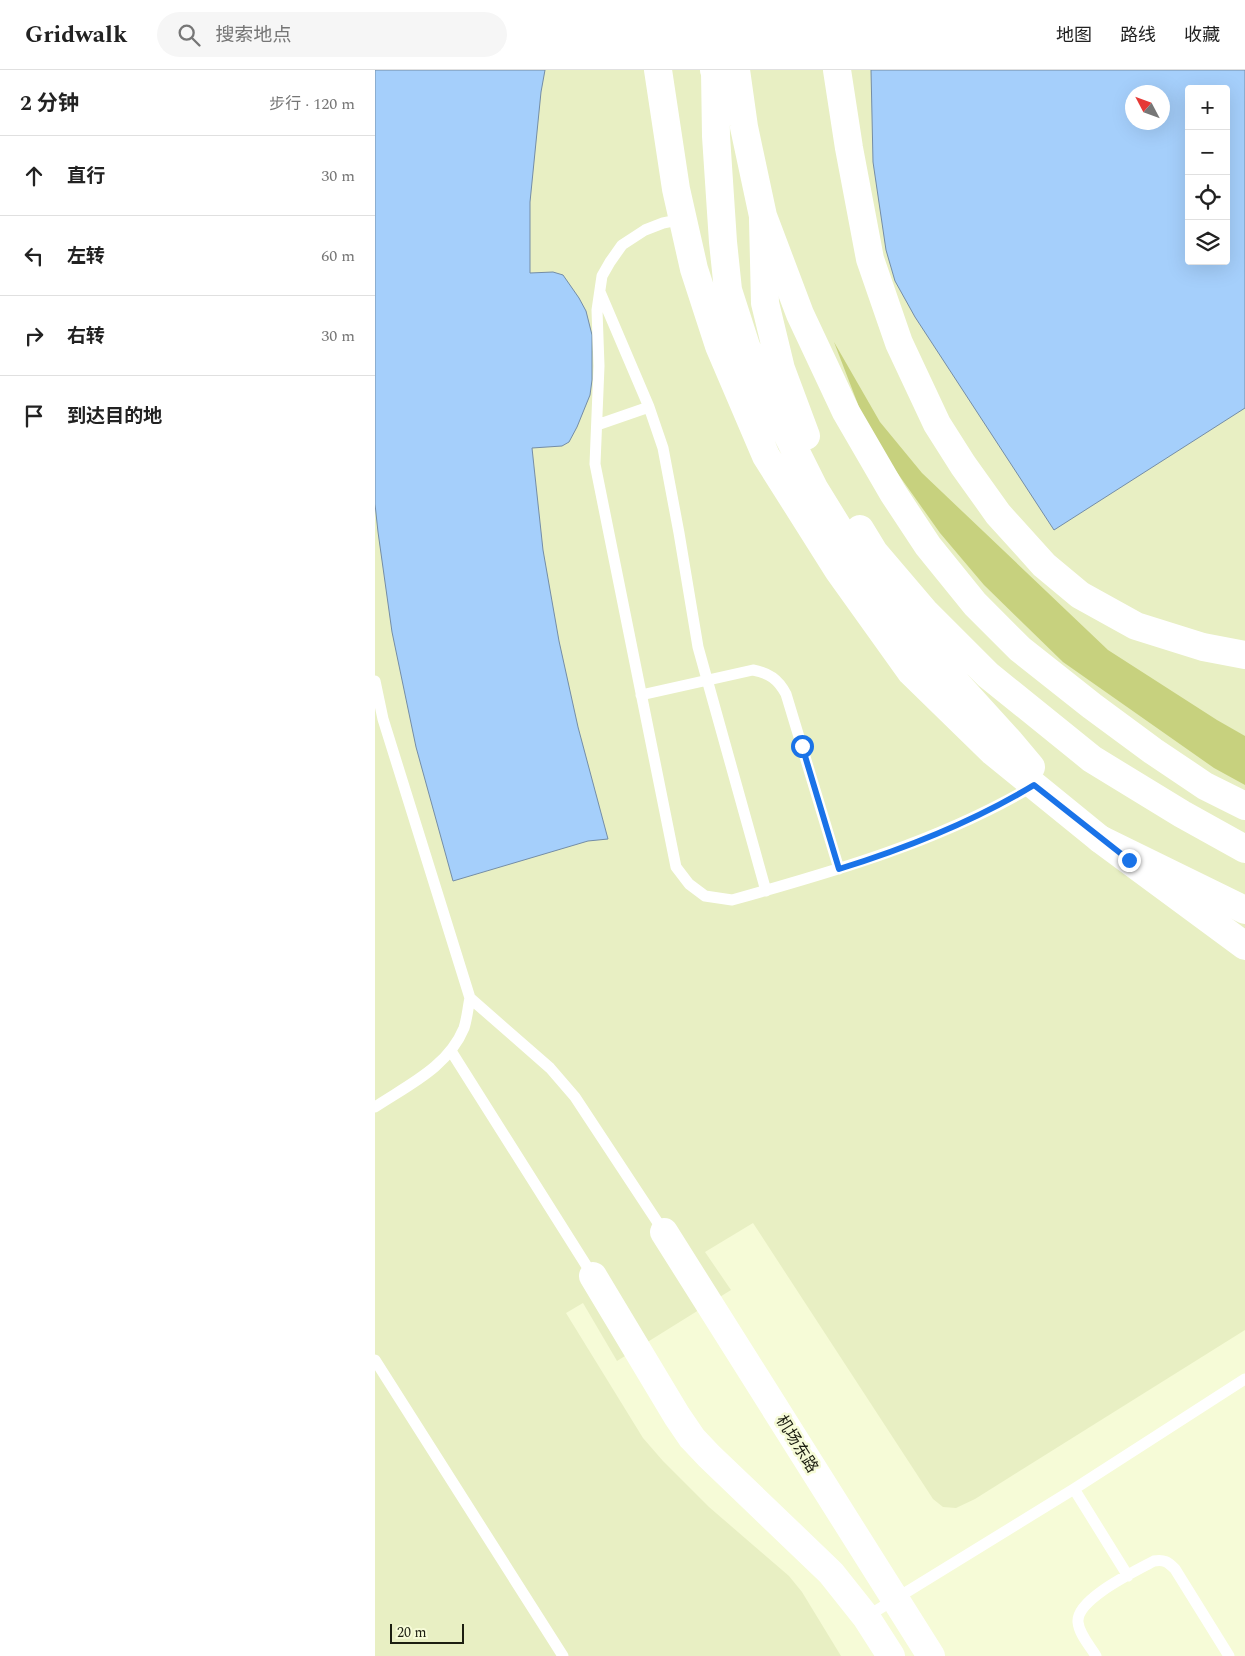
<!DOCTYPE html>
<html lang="zh">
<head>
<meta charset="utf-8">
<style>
  body { margin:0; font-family:Spectral,"Noto Sans SC",serif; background:#f6f6f6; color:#222 }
  .controls { position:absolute; right:15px; top:15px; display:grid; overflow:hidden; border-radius:5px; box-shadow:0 5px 20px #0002 }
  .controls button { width:45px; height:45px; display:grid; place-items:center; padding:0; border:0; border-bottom:1px solid #e0e0e0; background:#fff; color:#222; font:25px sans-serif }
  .compass { position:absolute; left:750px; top:15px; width:45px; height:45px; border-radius:50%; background:#fff; box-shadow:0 5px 20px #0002; rotate:311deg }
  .scale { position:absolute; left:15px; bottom:12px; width:74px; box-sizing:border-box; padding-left:5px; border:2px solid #1c1e11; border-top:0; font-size:14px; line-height:18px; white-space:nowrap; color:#1c1e11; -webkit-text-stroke:4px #f6fbd7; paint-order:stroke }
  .stop { position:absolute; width:15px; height:15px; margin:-11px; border:4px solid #1a73e8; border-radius:50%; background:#fff }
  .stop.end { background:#1a73e8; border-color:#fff; box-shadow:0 1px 5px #0008 }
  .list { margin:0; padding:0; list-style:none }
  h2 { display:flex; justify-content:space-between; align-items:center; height:65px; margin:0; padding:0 20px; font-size:21px }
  h2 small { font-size:16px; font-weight:400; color:#767676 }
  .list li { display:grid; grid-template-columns:32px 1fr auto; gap:15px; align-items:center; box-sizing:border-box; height:80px; padding:0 20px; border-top:1px solid #e0e0e0 }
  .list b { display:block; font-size:19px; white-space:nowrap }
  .list em { font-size:16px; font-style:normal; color:#767676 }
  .icon { flex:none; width:28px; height:28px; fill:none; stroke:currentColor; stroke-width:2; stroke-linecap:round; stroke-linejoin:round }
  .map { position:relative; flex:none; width:870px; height:1586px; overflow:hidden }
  header { display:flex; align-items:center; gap:30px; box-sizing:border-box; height:70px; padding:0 25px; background:#fff; border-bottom:1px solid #e0e0e0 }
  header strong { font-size:24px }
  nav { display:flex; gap:28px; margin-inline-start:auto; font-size:18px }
  .search { width:350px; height:45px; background:#f6f6f6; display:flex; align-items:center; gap:12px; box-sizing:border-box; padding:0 18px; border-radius:28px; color:#767676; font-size:19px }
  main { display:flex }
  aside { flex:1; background:#fff }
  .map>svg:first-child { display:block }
  .built { fill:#e8efc3; fill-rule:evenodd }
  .green { fill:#c7d17e }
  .building { fill:#a5cffb; stroke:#748da6; fill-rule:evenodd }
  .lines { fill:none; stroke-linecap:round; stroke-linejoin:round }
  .service { stroke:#fff; stroke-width:11 }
  .tertiary { stroke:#fff; stroke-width:28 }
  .secondary { stroke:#fff; stroke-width:28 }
  .trunk { stroke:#fff; stroke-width:28 }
  .route { stroke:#1a73e8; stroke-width:6 }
  .labels { text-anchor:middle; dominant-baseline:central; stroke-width:5; stroke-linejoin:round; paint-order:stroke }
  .street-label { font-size:16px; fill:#1c1e11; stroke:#f6fbd7 }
</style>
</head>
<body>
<header>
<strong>Gridwalk</strong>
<div class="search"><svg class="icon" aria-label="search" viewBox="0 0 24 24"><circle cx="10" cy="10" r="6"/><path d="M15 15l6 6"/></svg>搜索地点</div>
<nav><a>地图</a><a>路线</a><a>收藏</a></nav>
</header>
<main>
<aside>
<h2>2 分钟<small>步行 · 120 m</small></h2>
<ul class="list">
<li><svg class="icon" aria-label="ahead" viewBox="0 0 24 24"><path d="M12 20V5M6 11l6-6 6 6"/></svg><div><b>直行</b></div><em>30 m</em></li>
<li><svg class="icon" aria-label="left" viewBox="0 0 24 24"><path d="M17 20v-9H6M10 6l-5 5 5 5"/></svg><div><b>左转</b></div><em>60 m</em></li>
<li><svg class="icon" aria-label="right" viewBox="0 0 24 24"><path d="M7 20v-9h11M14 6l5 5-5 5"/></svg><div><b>右转</b></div><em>30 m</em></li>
<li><svg class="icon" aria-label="arrive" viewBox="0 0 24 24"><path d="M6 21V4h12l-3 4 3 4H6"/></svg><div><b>到达目的地</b></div></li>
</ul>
</aside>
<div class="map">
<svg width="870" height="1586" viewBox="0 0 870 1586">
  <rect width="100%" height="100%" fill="#f6fbd7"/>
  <path class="built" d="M0,0h870v1260l-270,169 -19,9 -13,-1 -10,-8 -180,-276 -48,29 26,38 -114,71 -34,-58 -17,10 77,125 20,23 46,46 80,69 13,16 39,64h-466zM814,19h37v172h-37zM758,22h30v30h-30z"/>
  <path class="green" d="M459,272l46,80 42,51 186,177 109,70 28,16v49l-31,-17 -151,-106 -79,-77 -44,-52 -71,-100z"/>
  <path class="building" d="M0,0h170l-4,22 -11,110v71l23,-1 10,3 16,23 7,13 6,24v45l-2,15 -13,32 -8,15 -7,4 -30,2 11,102 16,91 19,86 30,112 -20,2 -135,40 -37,-134 -24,-115 -14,-100 -3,-28z
    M496,0h374v338l-191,122 -139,-213 -20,-36 -9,-31 -13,-88zM814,19h37v172h-37zM758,22h30v30h-30z"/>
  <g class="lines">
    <path class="service" d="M308,149l-20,4 -18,7 -23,15 -12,17 -8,14 -5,34 2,56 -4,98 81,403 13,17 16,12 27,4c104,-29 208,-59 301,-114
      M225,222l49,115 14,41 16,85 19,114 68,244
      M222,355l52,-18
      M0,611l8,38 87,279c-2,9 -3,21 -6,30 -16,39 -56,57 -89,79
      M266,625l112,-25c16,3 25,9 33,24l53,175
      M95,928l80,70 25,29 89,135
      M76,981l142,225
      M0,1290l188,296
      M699,1419l54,87
      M491,1547l208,-128 171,-110
      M721,1586c-6,-10 -17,-22 -18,-34 -2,-23 58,-51 76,-61 10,-2 14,1 21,8l54,87"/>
    <path class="tertiary" d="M289,1162l267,424
      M218,1206l84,140 15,22 17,18 122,117 35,44 25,39"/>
    <path class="secondary" d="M283,0l18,119 18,80 25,77 47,110 72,114 73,102 82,80 107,87 145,107
      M340,1l1,65 7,106 5,48 18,56 33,72 35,70 51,83 64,82 81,89 21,25
      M388,150l2,83 16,66 25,67
      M485,459l14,23 52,61 62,62 104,84 90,55 63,35"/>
    <path class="trunk" d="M339,0l18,42
      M361,0l8,57 19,89 37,98 46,98 47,81 35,53 47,58 45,45 72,57 61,45 52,35 40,20
      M462,0l12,78 21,111 29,84 38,81 26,41 35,49 46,51 36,30 56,31 67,21 42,8
      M725,769l145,71"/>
  </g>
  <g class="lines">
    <path class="route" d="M427,676l37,123c68,-21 134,-47 195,-84l95,75"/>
  </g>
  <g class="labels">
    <g class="street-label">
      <text transform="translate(422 1374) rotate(58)">机场东路</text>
    </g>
  </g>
</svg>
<div class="controls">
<button>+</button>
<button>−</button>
<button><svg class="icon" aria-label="locate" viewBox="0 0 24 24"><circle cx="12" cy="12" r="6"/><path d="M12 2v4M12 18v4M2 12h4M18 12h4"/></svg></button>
<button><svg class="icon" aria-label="layers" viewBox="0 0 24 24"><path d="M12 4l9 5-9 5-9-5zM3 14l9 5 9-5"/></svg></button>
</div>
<svg class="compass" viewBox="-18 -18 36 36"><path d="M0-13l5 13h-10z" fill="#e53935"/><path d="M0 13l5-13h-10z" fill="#767676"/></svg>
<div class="scale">20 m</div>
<div class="stop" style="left:427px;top:676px"></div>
<div class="stop end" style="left:754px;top:790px"></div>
</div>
</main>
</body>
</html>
